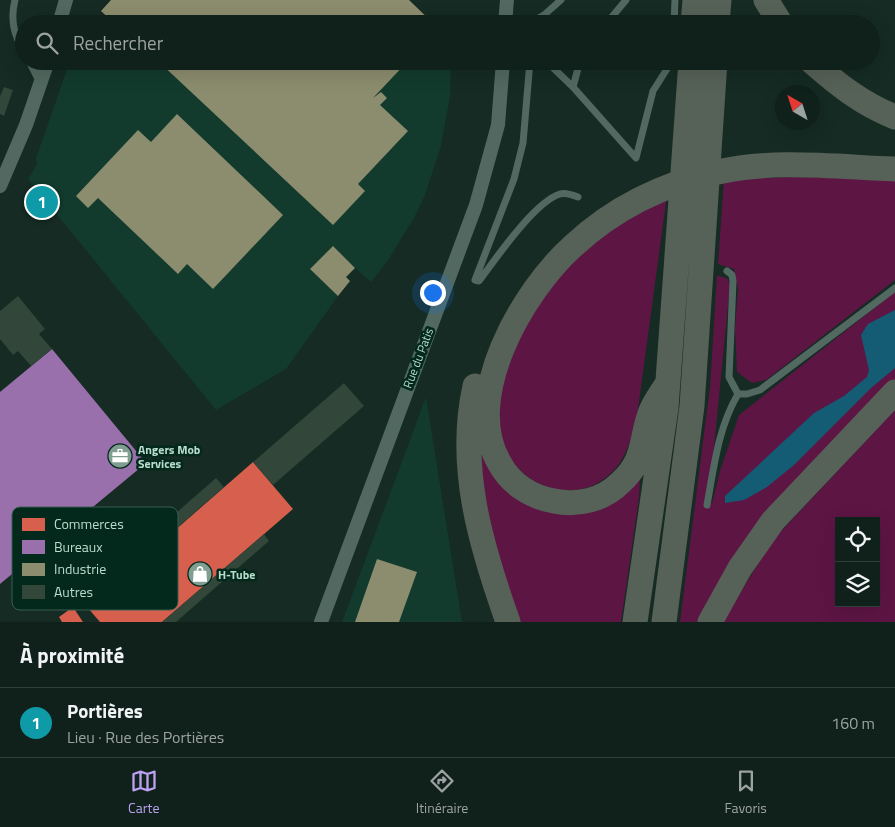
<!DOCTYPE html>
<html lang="fr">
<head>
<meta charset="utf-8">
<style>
  body { margin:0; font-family:"Titillium Web",sans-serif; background:#1e2d27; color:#f1f3f6 }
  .controls { position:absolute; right:15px; bottom:15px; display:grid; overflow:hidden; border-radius:0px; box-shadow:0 5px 20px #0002 }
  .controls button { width:45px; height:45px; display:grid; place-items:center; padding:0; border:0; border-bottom:1px solid #303e39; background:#10201a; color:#f1f3f6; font:25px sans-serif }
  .compass { position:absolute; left:775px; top:85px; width:45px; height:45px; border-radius:50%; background:#10201a; box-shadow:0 5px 20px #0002; rotate:321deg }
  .you { position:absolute; left:432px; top:292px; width:18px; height:18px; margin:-12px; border:4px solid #fff; border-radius:50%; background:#1a73e8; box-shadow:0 0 0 8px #1a73e833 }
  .badge { display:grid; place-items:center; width:32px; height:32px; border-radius:50%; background:#bca0f2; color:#fff; font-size:16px; font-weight:700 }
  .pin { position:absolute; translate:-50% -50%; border:2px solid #fff; box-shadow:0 1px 5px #0006 }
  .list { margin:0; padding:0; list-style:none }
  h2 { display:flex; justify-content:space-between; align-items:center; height:65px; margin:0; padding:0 20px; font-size:21px }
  h2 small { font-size:16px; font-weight:400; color:#9ca3a2 }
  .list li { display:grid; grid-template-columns:32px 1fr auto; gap:15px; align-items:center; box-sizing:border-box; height:70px; padding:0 20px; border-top:1px solid #303e39 }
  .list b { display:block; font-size:19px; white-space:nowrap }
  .list p { margin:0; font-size:16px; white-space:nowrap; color:#9ca3a2 }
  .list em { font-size:16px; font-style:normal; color:#9ca3a2 }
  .icon { flex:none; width:28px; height:28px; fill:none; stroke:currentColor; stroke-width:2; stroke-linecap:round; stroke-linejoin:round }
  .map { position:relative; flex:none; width:895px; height:622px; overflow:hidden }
  .search { position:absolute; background:#10201a; box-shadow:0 5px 20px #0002; left:15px; right:15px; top:15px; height:55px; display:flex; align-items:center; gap:12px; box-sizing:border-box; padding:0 18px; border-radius:28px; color:#9ca3a2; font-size:19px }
  .sheet { height:135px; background:#10201a }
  nav { display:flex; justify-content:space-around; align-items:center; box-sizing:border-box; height:70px; border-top:1px solid #303e39; background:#10201a; font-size:14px; color:#9ca3a2 }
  nav a { display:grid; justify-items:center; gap:2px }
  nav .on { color:#bca0f2 }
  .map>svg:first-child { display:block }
  .built { fill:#123b2d }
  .green { fill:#5d1544; fill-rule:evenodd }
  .water { fill:#135c74 }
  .shops { fill:#d6604d }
  .offices { fill:#9970ab }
  .industry { fill:#8c8c6e }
  .building { fill:#32463a }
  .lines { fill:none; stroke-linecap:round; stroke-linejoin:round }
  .lane { stroke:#516960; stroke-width:7 }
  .street { stroke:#516960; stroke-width:14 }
  .highway { stroke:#566157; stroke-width:25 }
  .labels { text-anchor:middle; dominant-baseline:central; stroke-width:5; stroke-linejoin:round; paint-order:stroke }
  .street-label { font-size:12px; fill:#badccc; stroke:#02291c }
  .poi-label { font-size:12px; font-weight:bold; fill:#badccc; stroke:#02291c; text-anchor:start }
  .key { fill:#02291c; stroke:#395f51; stroke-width:1 }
  .key-label { font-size:14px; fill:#badccc }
</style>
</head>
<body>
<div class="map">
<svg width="895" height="622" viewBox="0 0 895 622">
  <rect width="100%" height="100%" fill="#152b23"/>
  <path class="built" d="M70,61h381l-1,35 -9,50 -16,49 -11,23 -27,44 -16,20 -16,-14 -9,9 -8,19 -52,73 -70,41 -188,-231 9,-15 -1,-6z
    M426,397l36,225h-120z"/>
  <path class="green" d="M794,177l101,2v101l-129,100 -14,3 -15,-11 -2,-43 3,-40 -4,-20 -16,-5 6,-85z
    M667,195l-31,229c-7,19 -11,37 -26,50 -38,35 -98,10 -109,-38 -11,-50 18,-105 46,-144 8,-12 19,-21 28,-31 8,-8 15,-18 23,-25 21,-16 47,-27 69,-41z
    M717,275l11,4 2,6 -16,163 -10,59 8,-4 8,-32 19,-56 156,-123v91l-193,239h-22l30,-235z
    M895,410v212h-172l48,-80zM839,521h37v82h-37z
    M486,453l61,58 93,-34 -1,21 -18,124h-105l-27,-78 -11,-84z"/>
  <path class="water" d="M895,310v58l-24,20 -77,77 -27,22 -23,13 -19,3v-7l89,-83 30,-17 23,-19 2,-7 -8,-35 7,-11z"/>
  <path class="shops" d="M253,462l40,47 -131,113h-62l-13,-15z
    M73,607l10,15h-21l-3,-5z"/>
  <path class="offices" d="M52,349l94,114 -146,121v-192z"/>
  <path class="industry" d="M111,0h298l25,24h-319l-14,-13z
    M158,61h250l-35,37 8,-6 6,6 -7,7 28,26 -50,53 7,7 -32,34z
    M177,114l106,101 -70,74 -26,-25 -9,10 -80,-76 -10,10 -12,-12 62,-66 13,12z
    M39,185l14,15 -15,12 -6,-8 8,-7 -6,-8z
    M333,246l22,22 -9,9 4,4 -12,15 -28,-27z
    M377,559l40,13 -18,50h-44z"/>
  <path class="building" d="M4,87l9,3 -9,26 -4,-2v-18z
    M18,296l27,33 -6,5 13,15 -21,17 -13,-15 -5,4 -13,-16v-28z
    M344,383l20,23 -91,79 -20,-23z
    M216,478l8,9 -121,105 -7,-9z
    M264,534l5,7 -93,81h-14z"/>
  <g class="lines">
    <path class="lane" d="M15,0c-5,20 -1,35 9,52
      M528,24l16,-9 17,-15
      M606,24l20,-24
      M674,24l1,-24
      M29,61l11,22
      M530,61l-7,82 -9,36 -39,101 4,1c16,-21 55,-79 81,-87 6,-2 13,1 18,3
      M546,61l27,26 63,71 17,-67 19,-30
      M573,87l7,-26
      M727,271l5,4 1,6 -4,96 9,17h9l13,-4 135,-102
      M707,505c7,-38 11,-77 31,-111"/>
    <path class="street" d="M59,24l7,-24
      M505,24l2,-24
      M0,186l26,-61 22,-64
      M321,622l155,-417 22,-80 5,-64"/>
    <path class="highway" d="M766,0l15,24
      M693,24l2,-24
      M717,24l2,-24
      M811,61c26,23 51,43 84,56
      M668,382c-5,9 -13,19 -17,29 -11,28 -5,49 -31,72 -17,17 -43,23 -66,18 -23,-4 -43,-17 -54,-37 -40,-66 23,-173 73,-218 41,-38 89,-62 145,-74 57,-13 119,-5 177,-3
      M475,386c-18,81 6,160 33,236
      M635,622l31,-214 25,-347
      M664,622l28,-216 23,-345
      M710,622l30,-54 33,-47 122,-129"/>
  </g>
  <defs>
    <symbol id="office-disc" viewBox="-11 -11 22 22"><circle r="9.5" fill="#809e91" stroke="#02291c"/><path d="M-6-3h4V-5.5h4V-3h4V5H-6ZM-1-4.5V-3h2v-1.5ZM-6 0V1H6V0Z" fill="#fff"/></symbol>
    <symbol id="shop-disc" viewBox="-11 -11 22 22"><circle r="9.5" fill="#809e91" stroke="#02291c"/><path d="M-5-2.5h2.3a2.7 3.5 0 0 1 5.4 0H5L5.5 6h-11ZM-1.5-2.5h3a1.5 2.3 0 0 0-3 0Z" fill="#fff"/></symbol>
  </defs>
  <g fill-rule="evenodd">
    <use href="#office-disc" x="106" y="442" width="28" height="28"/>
    <use href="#shop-disc" x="186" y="560" width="28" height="28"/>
  </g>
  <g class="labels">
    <g class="street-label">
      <text transform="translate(418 358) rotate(-69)">Rue du Patis</text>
    </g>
    <g class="poi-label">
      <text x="138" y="449">Angers Mob<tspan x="138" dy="14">Services</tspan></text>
      <text x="218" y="574">H-Tube</text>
    </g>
  </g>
  <rect x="12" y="507" width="166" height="103" rx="8" class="key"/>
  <rect x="22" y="518" width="23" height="13" fill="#d6604d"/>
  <rect x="22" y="540" width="23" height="14" fill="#9970ab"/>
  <rect x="22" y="563" width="23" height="13" fill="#8c8c6e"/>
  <rect x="22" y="585" width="23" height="14" fill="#32463a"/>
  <g class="key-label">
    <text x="54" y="529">Commerces</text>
    <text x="54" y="552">Bureaux</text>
    <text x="54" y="574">Industrie</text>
    <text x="54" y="597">Autres</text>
  </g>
</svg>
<div class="controls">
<button><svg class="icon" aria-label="locate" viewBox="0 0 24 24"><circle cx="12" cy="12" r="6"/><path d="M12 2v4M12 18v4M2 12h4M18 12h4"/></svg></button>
<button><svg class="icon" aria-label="layers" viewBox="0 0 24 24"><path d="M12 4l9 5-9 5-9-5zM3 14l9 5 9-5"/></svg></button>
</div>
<svg class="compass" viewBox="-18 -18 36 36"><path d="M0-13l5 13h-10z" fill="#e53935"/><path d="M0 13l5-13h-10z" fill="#9ca3a2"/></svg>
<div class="you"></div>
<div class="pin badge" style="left:42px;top:202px;background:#0f9aa8">1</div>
<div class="search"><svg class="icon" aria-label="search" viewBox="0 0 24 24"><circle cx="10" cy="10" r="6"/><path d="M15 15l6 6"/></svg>Rechercher</div>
</div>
<section class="sheet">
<h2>À proximité<small></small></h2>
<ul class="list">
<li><span class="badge" style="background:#0f9aa8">1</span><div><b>Portières</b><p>Lieu · Rue des Portières</p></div><em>160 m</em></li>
</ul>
</section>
<nav>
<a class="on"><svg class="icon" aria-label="map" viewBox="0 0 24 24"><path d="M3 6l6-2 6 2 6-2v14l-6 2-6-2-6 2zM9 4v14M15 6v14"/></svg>Carte</a>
<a><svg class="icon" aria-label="directions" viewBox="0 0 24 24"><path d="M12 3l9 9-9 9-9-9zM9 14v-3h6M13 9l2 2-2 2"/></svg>Itinéraire</a>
<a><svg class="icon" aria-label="saved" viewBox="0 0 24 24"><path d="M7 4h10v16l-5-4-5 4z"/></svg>Favoris</a>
</nav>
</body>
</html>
